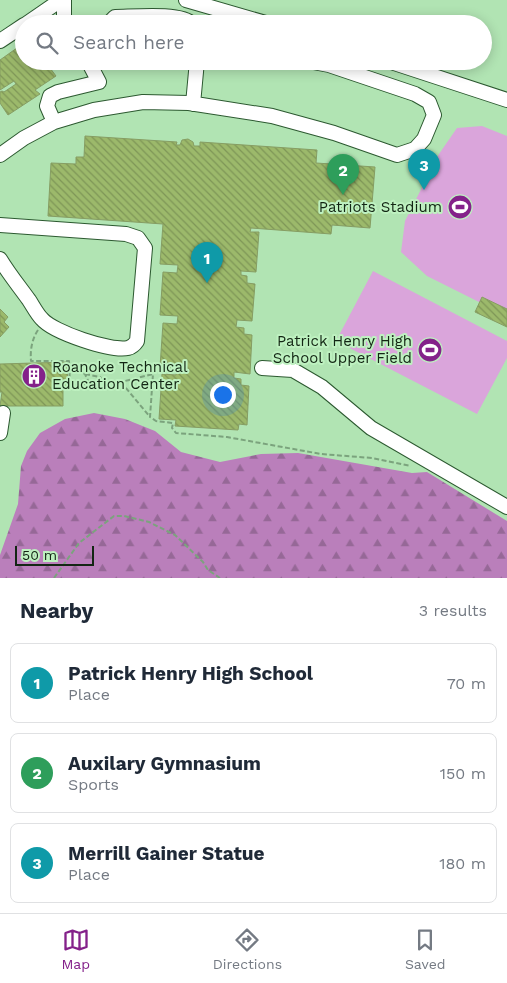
<!DOCTYPE html>
<html lang="en">
<head>
<meta charset="utf-8">
<style>
  body { margin:0; font-family:"Work Sans",sans-serif; background:#f6f6f7; color:#1f2937 }
  .scale { position:absolute; left:15px; bottom:12px; width:79px; box-sizing:border-box; padding-left:5px; border:2px solid #132614; border-top:0; font-size:14px; line-height:18px; white-space:nowrap; color:#132614; -webkit-text-stroke:4px #bef1c0; paint-order:stroke }
  .you { position:absolute; left:222px; top:394px; width:18px; height:18px; margin:-12px; border:4px solid #fff; border-radius:50%; background:#1a73e8; box-shadow:0 0 0 8px #1a73e833 }
  .badge { display:grid; place-items:center; width:32px; height:32px; border-radius:50%; background:#84218a; color:#fff; font-size:16px; font-weight:700 }
  .pin { position:absolute; translate:-50% -41px; filter:drop-shadow(0 1px 2px #0008) }
  .pin::after { content:''; position:absolute; top:26px; width:18px; height:15px; background:inherit; clip-path:polygon(0 0,100% 0,50% 100%) }
  .list { margin:0; padding:0; list-style:none }
  h2 { display:flex; justify-content:space-between; align-items:center; height:65px; margin:0; padding:0 20px; font-size:21px }
  h2 small { font-size:16px; font-weight:400; color:#747a83 }
  .list li { display:grid; grid-template-columns:32px 1fr auto; gap:15px; align-items:center; box-sizing:border-box; height:80px; margin:0 10px 10px; padding:0 10px; border:1px solid #e0e1e3; border-radius:8px }
  .list b { display:block; font-size:19px; white-space:nowrap }
  .list p { margin:0; font-size:16px; white-space:nowrap; color:#747a83 }
  .list em { font-size:16px; font-style:normal; color:#747a83 }
  .icon { flex:none; width:28px; height:28px; fill:none; stroke:currentColor; stroke-width:2; stroke-linecap:round; stroke-linejoin:round }
  .map { position:relative; flex:none; width:507px; height:578px; overflow:hidden }
  .search { position:absolute; background:#fff; box-shadow:0 2px 12px #0003; left:15px; right:15px; top:15px; height:55px; display:flex; align-items:center; gap:12px; box-sizing:border-box; padding:0 18px; border-radius:28px; color:#747a83; font-size:19px }
  .sheet { height:335px; background:#fff }
  nav { display:flex; justify-content:space-around; align-items:center; box-sizing:border-box; height:70px; border-top:1px solid #e0e1e3; background:#fff; font-size:14px; color:#747a83 }
  nav a { display:grid; justify-items:center; gap:2px }
  nav .on { color:#84218a }
  .map>svg:first-child { display:block }
  .forest { fill:url(#forest-firs) }
  .pitch { fill:#daa5db }
  .building { fill:url(#building-back-hatch); stroke:#869d63 }
  .lines { fill:none; stroke-linecap:round; stroke-linejoin:round }
  .minor-casing { stroke:#2c5930; stroke-width:16 }
  .path { stroke:#7ba37d; stroke-width:2; stroke-dasharray:5 2.5; stroke-linecap:butt }
  .minor { stroke:#fff; stroke-width:14 }
  .labels { text-anchor:middle; dominant-baseline:central; stroke-width:4; stroke-linejoin:round; paint-order:stroke }
  .poi-label { font-size:15px; fill:#132614; stroke:#bef1c0; text-anchor:end }
</style>
</head>
<body>
<div class="map">
<svg width="507" height="578" viewBox="0 0 507 578">
  <defs>
    <pattern id="forest-firs" width="22" height="20" patternUnits="userSpaceOnUse" patternTransform="scale(1.25)"><rect width="22" height="20" fill="#ba7fbb"/><path d="M5 1l3.5 6h-7zM16 11l3.5 6h-7z" fill="#966897"/></pattern>
    <pattern id="building-back-hatch" width="6" height="6" patternUnits="userSpaceOnUse" patternTransform="scale(1.25)"><rect width="6" height="6" fill="#9cb96b"/><path d="M-1 5l2 2M0 0l6 6M5-1l2 2" fill="none" stroke="#7e9657"/></pattern>
  </defs>
  <rect width="100%" height="100%" fill="#b1e4b3"/>
  <path class="forest" d="M94,413l31,6 30,12 26,21 39,10 41,-8 37,-1 114,20 15,-1 80,49v57h-507v-23l18,-51 3,-38 6,-15 13,-18 25,-14z"/>
  <path class="pitch" d="M482,126l25,10v180l-80,-40 -26,-24 4,-31 34,-67 18,-26z
    M373,271l134,70v17l-30,56 -141,-73z"/>
  <path class="building" d="M24,43v18h28l3,4 -5,3 6,8 -21,14 5,4 -32,21 -8,-12v-11l2,-1 2,1 12,-8 -2,-3 -14,9v-30z
    M85,136l92,6 -1,3h4l2,-5 6,-1 5,3 1,4h6v-4l117,8 -1,13 59,4 -5,61 -38,-3 -1,9 -80,-6 -1,4h9l-3,40 -15,-1v4l6,1v7l8,1 -3,37 -15,-1 -1,7 8,1v6l8,1 -2,39 -16,-2v6l7,1v6l8,1 -2,39 -8,-1 -1,6 -63,-4 1,-6 -17,-1 3,-45 14,1 1,-7 -17,-1 3,-44 14,1 1,-8 -18,-1 3,-43 14,1 1,-8 -18,-1 3,-40 -115,-8 3,-53 25,1v-7h8z
    M482,297l25,12v18l-32,-15z
    M0,309l8,8 -4,5 5,5 -9,10z
    M68,362l-1,25 -4,1v18h-63l2,-14h-2v-28z"/>
  <g class="lines">
    <defs>
      <path id="minor" d="M186,0l83,24
        M26,24l35,-24
        M64,24v-24
        M108,24l7,-7c17,0 66,-5 77,7
        M0,41l24,-16
        M388,61l119,39
        M193,104l4,-43
        M54,122l-7,-16 3,-10 8,-4 41,-10 -11,-21
        M0,155l24,-17 30,-16 40,-12 49,-8 46,1 83,13 62,17 63,22 18,-6 9,-10 10,-24 -5,-13 -14,-8 -86,-29 -21,-4
        M0,225l126,9 12,4 7,10 -8,93c-2,3 -5,6 -9,7 -17,4 -75,-16 -86,-29 -5,-5 -9,-13 -13,-19 -10,-14 -20,-26 -29,-41
        M262,368l31,2 29,17 49,41 136,79
        M0,433l3,-20"/>
    </defs>
    <use href="#minor" class="minor-casing"/>
    <path class="path" d="M38,330c-6,9 -8,20 -7,31h38l1,24 51,-3 32,-8 -3,43 6,4 17,2 -1,5 4,5 51,4 94,17 51,4 39,8
      M70,366l15,8 4,9
      M85,374l15,3 5,5
      M121,382l29,35
      M54,578l25,-35 35,-27h10l25,6 26,13 28,27 5,8 12,8"/>
    <use href="#minor" class="minor"/>
  </g>
  <defs>
    <symbol id="stadium-disc" viewBox="-11 -11 22 22"><circle r="9.5" fill="#84218a" stroke="#bef1c0"/><path d="M0-5a6.5 5 0 1 0 0 10a6.5 5 0 1 0 0-10ZM-3.5-1.8h7v3.6h-7Z" fill="#fff"/></symbol>
    <symbol id="building-disc" viewBox="-11 -11 22 22"><circle r="9.5" fill="#84218a" stroke="#bef1c0"/><path d="M-4-6H4V6H1V3H-1V6H-4ZM-2.5-4.3h1.7v1.8h-1.7ZM.8-4.3h1.7v1.8H.8ZM-2.5-1h1.7V.8h-1.7ZM.8-1h1.7V.8H.8Z" fill="#fff"/></symbol>
  </defs>
  <g fill-rule="evenodd">
    <use href="#stadium-disc" x="446" y="193" width="28" height="28"/>
    <use href="#stadium-disc" x="416" y="336" width="28" height="28"/>
    <use href="#building-disc" x="20" y="362" width="28" height="28"/>
  </g>
  <g class="labels">
    <g class="poi-label">
      <text x="442" y="207">Patriots Stadium</text>
      <text x="412" y="341">Patrick Henry High<tspan x="412" dy="17">School Upper Field</tspan></text>
      <text x="52" y="367" text-anchor="start">Roanoke Technical<tspan x="52" dy="17">Education Center</tspan></text>
    </g>
  </g>
</svg>
<div class="scale">50 m</div>
<div class="you"></div>
<div class="pin badge" style="left:207px;top:283px;background:#0f9aa8">1</div>
<div class="pin badge" style="left:343px;top:195px;background:#2e9e5b">2</div>
<div class="pin badge" style="left:424px;top:190px;background:#0f9aa8">3</div>
<div class="search"><svg class="icon" aria-label="search" viewBox="0 0 24 24"><circle cx="10" cy="10" r="6"/><path d="M15 15l6 6"/></svg>Search here</div>
</div>
<section class="sheet">
<h2>Nearby<small>3 results</small></h2>
<ul class="list">
<li><span class="badge" style="background:#0f9aa8">1</span><div><b>Patrick Henry High School</b><p>Place</p></div><em>70 m</em></li>
<li><span class="badge" style="background:#2e9e5b">2</span><div><b>Auxilary Gymnasium</b><p>Sports</p></div><em>150 m</em></li>
<li><span class="badge" style="background:#0f9aa8">3</span><div><b>Merrill Gainer Statue</b><p>Place</p></div><em>180 m</em></li>
</ul>
</section>
<nav>
<a class="on"><svg class="icon" aria-label="map" viewBox="0 0 24 24"><path d="M3 6l6-2 6 2 6-2v14l-6 2-6-2-6 2zM9 4v14M15 6v14"/></svg>Map</a>
<a><svg class="icon" aria-label="directions" viewBox="0 0 24 24"><path d="M12 3l9 9-9 9-9-9zM9 14v-3h6M13 9l2 2-2 2"/></svg>Directions</a>
<a><svg class="icon" aria-label="saved" viewBox="0 0 24 24"><path d="M7 4h10v16l-5-4-5 4z"/></svg>Saved</a>
</nav>
</body>
</html>
